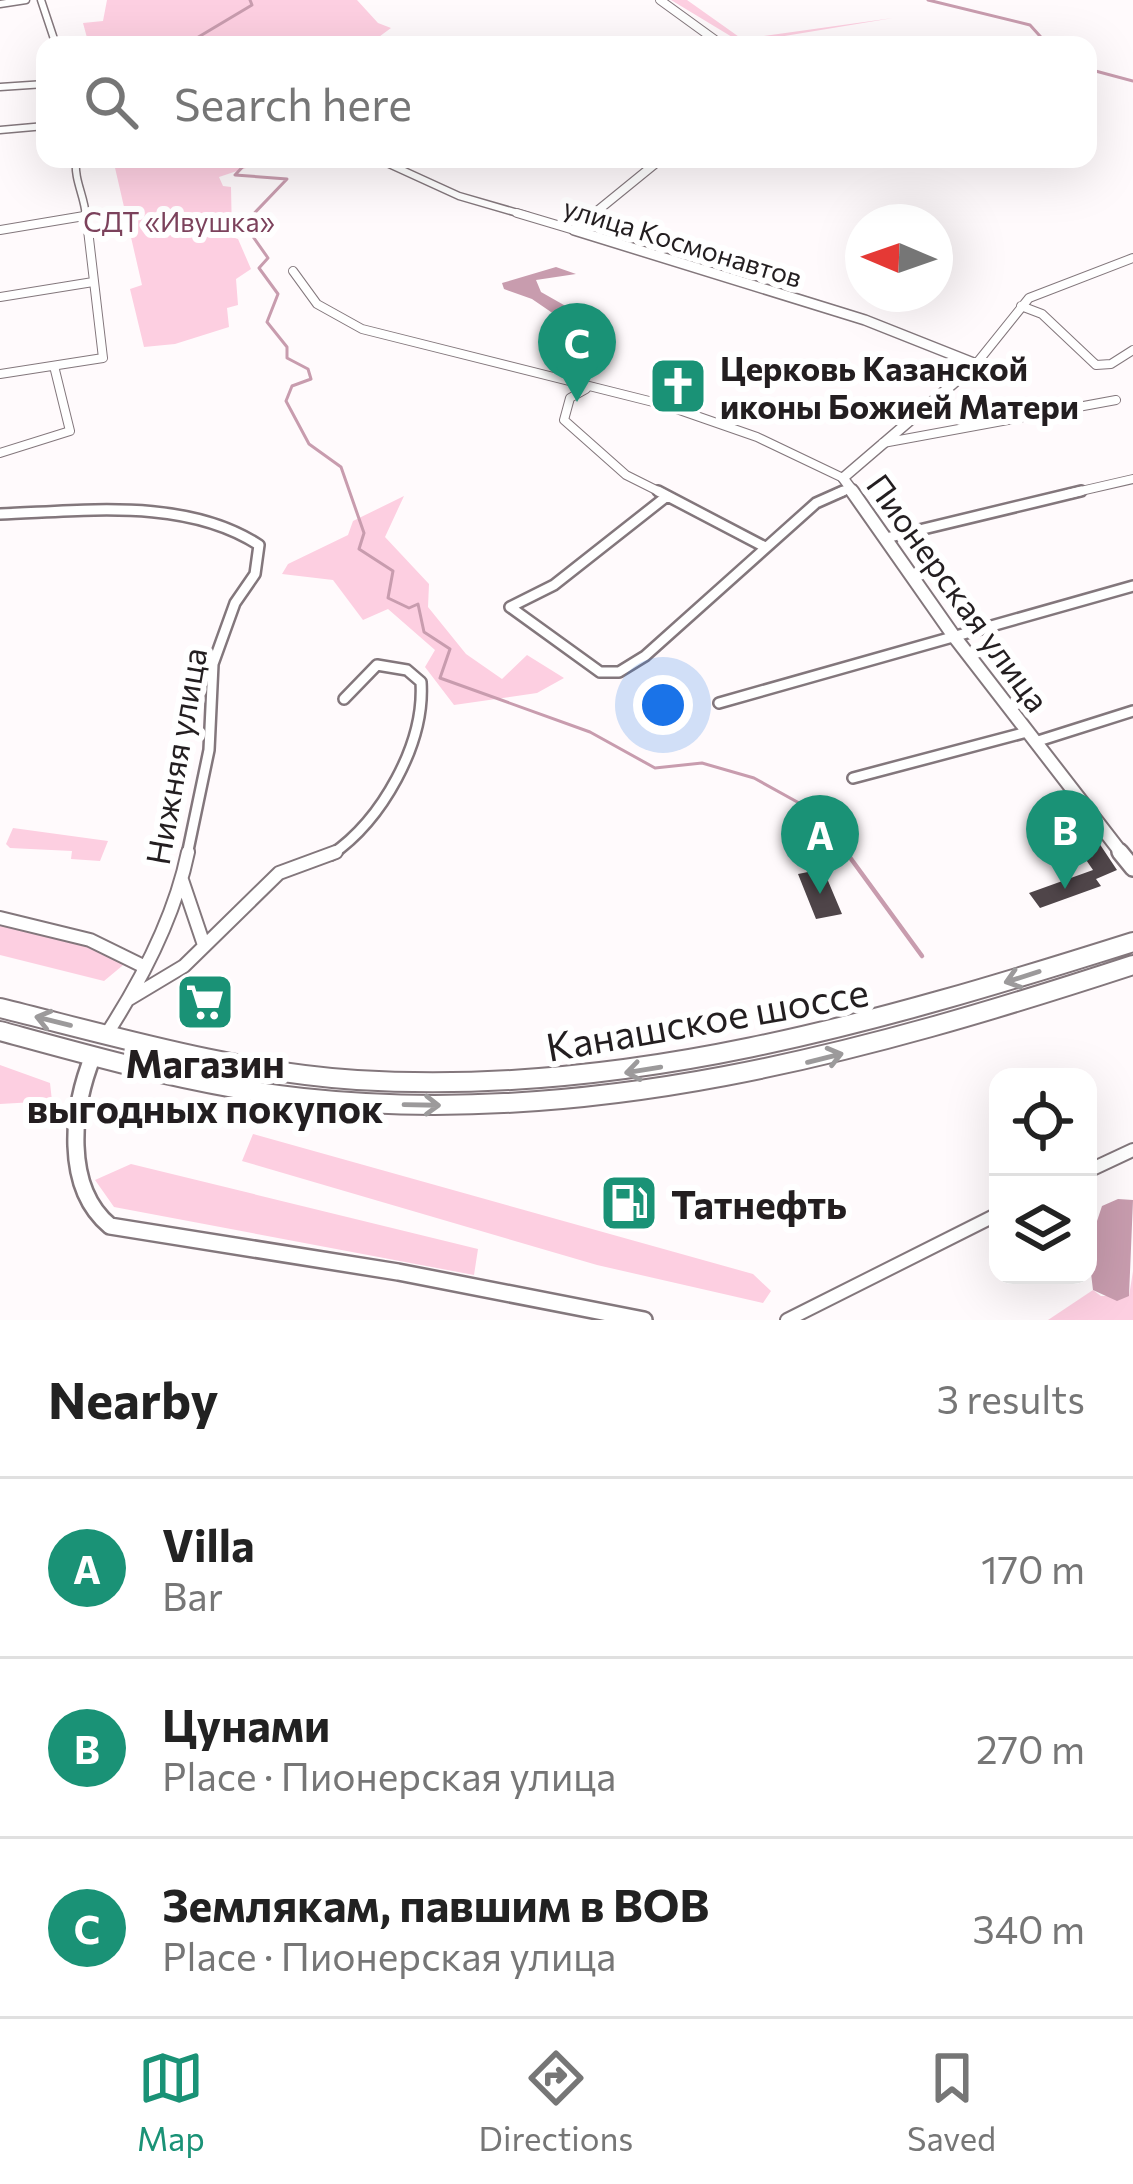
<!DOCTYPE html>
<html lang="en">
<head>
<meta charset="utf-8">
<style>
  body { margin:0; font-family:Commissioner,sans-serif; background:#f6f6f6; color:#222 }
  .controls { position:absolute; right:36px; bottom:36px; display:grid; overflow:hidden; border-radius:24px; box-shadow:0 12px 48px #0002 }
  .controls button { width:108px; height:108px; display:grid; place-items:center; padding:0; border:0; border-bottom:3px solid #e0e0e0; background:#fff; color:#222; font:60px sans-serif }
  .compass { position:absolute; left:845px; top:204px; width:108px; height:108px; border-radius:50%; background:#fff; box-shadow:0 12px 48px #0002; rotate:272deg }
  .you { position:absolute; left:663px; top:705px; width:42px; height:42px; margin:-30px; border:9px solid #fff; border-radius:50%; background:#1a73e8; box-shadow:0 0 0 18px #1a73e833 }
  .badge { display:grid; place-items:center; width:78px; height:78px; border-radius:50%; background:#1a9276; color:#fff; font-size:39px; font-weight:700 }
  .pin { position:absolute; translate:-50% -99px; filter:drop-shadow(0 3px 6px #0008) }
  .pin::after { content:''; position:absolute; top:63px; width:42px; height:36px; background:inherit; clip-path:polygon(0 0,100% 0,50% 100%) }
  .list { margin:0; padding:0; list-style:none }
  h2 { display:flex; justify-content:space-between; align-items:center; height:156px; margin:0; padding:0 48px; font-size:51px }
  h2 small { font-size:39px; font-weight:400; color:#767676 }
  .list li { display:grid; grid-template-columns:78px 1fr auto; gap:36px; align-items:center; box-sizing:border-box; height:180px; padding:0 48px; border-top:3px solid #e0e0e0 }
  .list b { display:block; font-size:45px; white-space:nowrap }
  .list p { margin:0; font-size:39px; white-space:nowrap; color:#767676 }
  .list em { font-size:39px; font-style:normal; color:#767676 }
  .icon { flex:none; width:66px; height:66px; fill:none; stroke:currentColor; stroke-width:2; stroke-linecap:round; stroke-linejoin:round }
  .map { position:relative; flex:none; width:1133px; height:1320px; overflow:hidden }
  .search { position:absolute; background:#fff; box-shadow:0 12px 48px #0002; left:36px; right:36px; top:36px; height:132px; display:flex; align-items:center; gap:30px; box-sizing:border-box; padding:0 42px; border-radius:24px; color:#767676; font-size:45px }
  .sheet { height:696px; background:#fff }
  nav { display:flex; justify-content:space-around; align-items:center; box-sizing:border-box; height:168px; border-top:3px solid #e0e0e0; background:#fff; font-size:33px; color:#767676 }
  nav a { display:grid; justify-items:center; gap:6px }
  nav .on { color:#1a9276 }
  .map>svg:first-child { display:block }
  .green { fill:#fdcfe1 }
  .water { fill:#c89cae }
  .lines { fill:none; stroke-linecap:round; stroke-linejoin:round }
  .stream-far1 { stroke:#c89cae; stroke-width:3 }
  .stream { stroke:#c89cae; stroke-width:4.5 }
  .building { fill:#4f4549 }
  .street-far3-casing { stroke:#83777c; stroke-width:9 }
  .street-far2-casing { stroke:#83777c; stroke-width:10 }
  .street-far1-casing { stroke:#83777c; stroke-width:14 }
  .street-casing { stroke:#83777c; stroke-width:16 }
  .secondary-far3-casing { stroke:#83777c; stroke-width:10 }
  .secondary-far2-casing { stroke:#83777c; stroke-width:12 }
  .secondary-far1-casing { stroke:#83777c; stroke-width:16 }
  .secondary-casing { stroke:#83777c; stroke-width:20 }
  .primary-casing { stroke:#83777c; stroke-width:22 }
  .street-far3 { stroke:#fff; stroke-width:6 }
  .street-far2 { stroke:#fff; stroke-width:8 }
  .street-far1 { stroke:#fff; stroke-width:9 }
  .street { stroke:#fff; stroke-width:12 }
  .secondary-far3 { stroke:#fff; stroke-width:8 }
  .secondary-far2 { stroke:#fff; stroke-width:9 }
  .secondary-far1 { stroke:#fff; stroke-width:12 }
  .secondary { stroke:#fff; stroke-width:15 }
  .primary { stroke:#fff; stroke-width:18 }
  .oneway { stroke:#9c9a9b }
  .labels { text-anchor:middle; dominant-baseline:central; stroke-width:12; stroke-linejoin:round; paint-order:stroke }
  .far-park-label { font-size:27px; fill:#7c425c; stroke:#fff }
  .far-street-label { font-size:27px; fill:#231e20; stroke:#fff }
  .poi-label { font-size:33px; font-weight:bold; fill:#231e20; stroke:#fff; text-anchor:start }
  .street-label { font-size:33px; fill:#231e20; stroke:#fff }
  .near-street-label { font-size:39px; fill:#231e20; stroke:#fff }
  .near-poi-label { font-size:39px; font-weight:bold; fill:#231e20; stroke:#fff }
</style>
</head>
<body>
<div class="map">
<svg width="1133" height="1320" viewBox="0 0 1133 1320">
  <rect width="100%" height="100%" fill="#fffafc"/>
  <path class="green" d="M107,0h250l21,23 13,5 -23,17h-279l-6,-22 20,-2z
    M671,0h16l55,39 151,-21 -151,25z
    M113,159h132l1,9 -27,9 4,9 8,1 1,50 6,2 13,30 -15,10 2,26 -11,3 2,19 -54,17 -31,3 -14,-58 12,-4z
    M404,496l-19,41 44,47 -1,23 38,47 36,25 25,-24 37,23 -27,15 -83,12 -29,-38 10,-17 -47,-41 -25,11 -30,-40 -51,-6 6,-10 60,-29 5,-14z
    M13,828l95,13 -8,20 -29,-2 1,-8 -62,-3 -4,-4z
    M0,922l134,34 -30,25 -104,-26z
    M0,1065l50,18 2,18 -52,3z
    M253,1134l500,140 18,17 -8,12 -166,-38 -355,-104z
    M131,1164l347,85 -4,26 -360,-68 -19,-27z
    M1133,1271v49h-85l45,-30 8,6h28z"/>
  <path class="water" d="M556,267l20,7 -40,6 5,12 44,25 -15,8 -38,-26 -28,-10 -2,-6z
    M1118,1199l15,1 -4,96 -12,5 -24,-11 -5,-42 14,-42z"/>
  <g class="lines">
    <path class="stream-far1" d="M928,0l102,25 18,20
      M185,45l67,-40 -2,-5
      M1088,69l45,12
      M250,159l-15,16 52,4 -43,45 24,34 -9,10 19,26 -11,28 20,25v11l21,11 3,10 -19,7 -6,15 23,43 32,23 23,66 -5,16 34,22 -5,27 21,10 9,-4 6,28 26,17 -10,29 150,54 65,36 47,-5 52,15 65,36 30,41"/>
    <path class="stream" d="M846,852l76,104"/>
  </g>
  <path class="building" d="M1087,825l30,45 -21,9 5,7 -61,22 -11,-15 64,-23 -26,-38z
    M823,869l19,45 -26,5 -18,-45z
    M191,985l40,11 -12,22 -40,-11z"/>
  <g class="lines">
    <defs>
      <path id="street-far3" d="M41,0l15,45
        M0,4l26,-4
        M0,87l45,-3
        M0,130l45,-4
        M76,159c-2,22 8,35 10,57
        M378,159l81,37 69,20"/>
      <path id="street-far2" d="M517,213l57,17
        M0,230l84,-14
        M293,271l24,33 45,25 303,76 92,32 86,41
        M0,297l93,-15
        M1021,306l21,8 54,51 15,-1 22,-14
        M976,364l53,-66 104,-40
        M0,374l103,-16 -17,-145
        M586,389l-16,9 -6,22 62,55 38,19
        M883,443l233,-43
        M0,453l70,-22 -16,-65
        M836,494l15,-6
        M1068,494l65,-15"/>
      <path id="street-far1" d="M658,491l107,56
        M667,496l-113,89 -44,22 90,65h19l26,-16 171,-153 27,-12
        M0,514c84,-3 185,-17 259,31l-4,29 -20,29 -22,61 -4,86 -22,105
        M886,538l195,-47
        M719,703l414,-117
        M1035,742l98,-31
        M853,778l174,-46
        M331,855c51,-35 94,-111 90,-173l-14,-12 -30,-5 -33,34"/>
      <path id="street" d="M182,880l22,65
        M0,918l90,22 53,26
        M129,999l55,-33 95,-93 57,-21
        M106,1035c35,-54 69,-120 82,-183
        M1088,1171l45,-21
        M787,1320l211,-106"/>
      <path id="secondary-far3" d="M660,0l62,45
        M591,216l70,-57"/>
      <path id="secondary-far2" d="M574,230l291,90 111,44 -133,114 12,16
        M574,230l21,-17"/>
      <path id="secondary-far1" d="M852,491l101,144 170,220"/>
      <path id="secondary" d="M1120,852l13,16
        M93,1056c-21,52 -30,131 17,170l288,46 246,48"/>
      <path id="primary" d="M0,1008c117,29 236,64 357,72 268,17 523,-58 776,-138
        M0,1031c99,27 200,56 303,67 286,31 561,-45 830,-133"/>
    </defs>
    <use href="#street-far3" class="street-far3-casing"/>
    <use href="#street-far2" class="street-far2-casing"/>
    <use href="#street-far1" class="street-far1-casing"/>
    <use href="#street" class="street-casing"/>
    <use href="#secondary-far3" class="secondary-far3-casing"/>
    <use href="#secondary-far2" class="secondary-far2-casing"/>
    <use href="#secondary-far1" class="secondary-far1-casing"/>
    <use href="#secondary" class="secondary-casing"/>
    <use href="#primary" class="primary-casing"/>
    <use href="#street-far3" class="street-far3"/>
    <use href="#street-far2" class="street-far2"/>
    <use href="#street-far1" class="street-far1"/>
    <use href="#street" class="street"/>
    <use href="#secondary-far3" class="secondary-far3"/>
    <use href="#secondary-far2" class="secondary-far2"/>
    <use href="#secondary-far1" class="secondary-far1"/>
    <use href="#secondary" class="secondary"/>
    <use href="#primary" class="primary"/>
  </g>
  <defs><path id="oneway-shaft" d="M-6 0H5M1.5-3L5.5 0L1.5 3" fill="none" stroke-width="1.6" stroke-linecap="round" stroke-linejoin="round" transform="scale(3)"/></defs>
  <g class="oneway">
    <use href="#oneway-shaft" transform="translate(1022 977) rotate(162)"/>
    <use href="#oneway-shaft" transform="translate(53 1021) rotate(-166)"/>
    <use href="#oneway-shaft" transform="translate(825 1058) rotate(-14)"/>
    <use href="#oneway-shaft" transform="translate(643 1070) rotate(171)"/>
    <use href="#oneway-shaft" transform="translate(422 1105) rotate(1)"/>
  </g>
  <defs>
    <symbol id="church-square" viewBox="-11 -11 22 22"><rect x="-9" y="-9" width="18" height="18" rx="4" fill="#1a9276" stroke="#fff"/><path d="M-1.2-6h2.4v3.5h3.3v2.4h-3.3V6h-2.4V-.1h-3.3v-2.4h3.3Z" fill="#fff"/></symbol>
    <symbol id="supermarket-square" viewBox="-11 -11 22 22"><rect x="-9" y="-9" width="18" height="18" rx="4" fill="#1a9276" stroke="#fff"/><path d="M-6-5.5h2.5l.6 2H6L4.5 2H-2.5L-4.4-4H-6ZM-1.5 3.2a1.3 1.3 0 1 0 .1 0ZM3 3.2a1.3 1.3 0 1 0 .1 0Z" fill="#fff"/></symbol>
    <symbol id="fuel-square" viewBox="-11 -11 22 22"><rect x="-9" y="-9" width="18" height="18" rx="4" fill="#1a9276" stroke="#fff"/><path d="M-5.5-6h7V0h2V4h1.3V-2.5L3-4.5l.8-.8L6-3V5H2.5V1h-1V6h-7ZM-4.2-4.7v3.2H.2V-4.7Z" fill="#fff"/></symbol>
  </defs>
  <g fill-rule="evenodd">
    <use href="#church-square" x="645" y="353" width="66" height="66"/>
    <use href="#supermarket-square" x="172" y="969" width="66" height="66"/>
    <use href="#fuel-square" x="596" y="1170" width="66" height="66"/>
  </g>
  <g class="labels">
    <g class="far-park-label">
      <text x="179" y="221">СДТ «Ивушка»</text>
    </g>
    <g class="far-street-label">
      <text transform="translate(683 242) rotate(17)">улица Космонавтов</text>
    </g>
    <g class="poi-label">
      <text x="720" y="367">Церковь Казанской<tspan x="720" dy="38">иконы Божией Матери</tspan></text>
    </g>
    <g class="street-label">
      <text transform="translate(959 592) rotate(54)">Пионерская улица</text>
      <text transform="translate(175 756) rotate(-80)">Нижняя улица</text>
    </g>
    <g class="near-street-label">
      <text transform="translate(707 1018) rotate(-10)">Канашское шоссе</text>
    </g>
    <g class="near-poi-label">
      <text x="205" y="1062">Магазин<tspan x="205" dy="45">выгодных покупок</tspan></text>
      <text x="671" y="1203" text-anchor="start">Татнефть</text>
    </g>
  </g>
</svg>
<div class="controls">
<button><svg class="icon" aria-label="locate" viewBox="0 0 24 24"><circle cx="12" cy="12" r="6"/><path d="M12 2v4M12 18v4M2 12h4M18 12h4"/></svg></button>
<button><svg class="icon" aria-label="layers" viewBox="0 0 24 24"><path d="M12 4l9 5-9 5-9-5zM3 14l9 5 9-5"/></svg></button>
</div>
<svg class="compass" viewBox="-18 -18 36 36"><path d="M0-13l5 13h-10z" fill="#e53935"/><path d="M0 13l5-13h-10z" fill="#767676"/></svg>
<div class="you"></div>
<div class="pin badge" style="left:820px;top:894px">A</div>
<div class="pin badge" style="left:1065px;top:889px">B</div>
<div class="pin badge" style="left:577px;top:402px">C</div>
<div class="search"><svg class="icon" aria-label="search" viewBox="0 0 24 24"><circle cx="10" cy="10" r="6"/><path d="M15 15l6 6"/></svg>Search here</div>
</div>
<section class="sheet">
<h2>Nearby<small>3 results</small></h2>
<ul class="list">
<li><span class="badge">A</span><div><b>Villa</b><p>Bar</p></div><em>170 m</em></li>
<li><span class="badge">B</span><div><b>Цунами</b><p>Place · Пионерская улица</p></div><em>270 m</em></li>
<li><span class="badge">C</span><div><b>Землякам, павшим в ВОВ</b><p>Place · Пионерская улица</p></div><em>340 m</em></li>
</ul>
</section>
<nav>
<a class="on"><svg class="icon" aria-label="map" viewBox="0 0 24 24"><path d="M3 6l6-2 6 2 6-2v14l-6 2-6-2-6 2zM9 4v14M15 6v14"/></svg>Map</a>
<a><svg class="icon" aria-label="directions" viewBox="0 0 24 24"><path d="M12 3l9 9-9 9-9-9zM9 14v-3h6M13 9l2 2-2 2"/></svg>Directions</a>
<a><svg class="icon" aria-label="saved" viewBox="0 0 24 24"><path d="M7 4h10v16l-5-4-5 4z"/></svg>Saved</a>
</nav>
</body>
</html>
